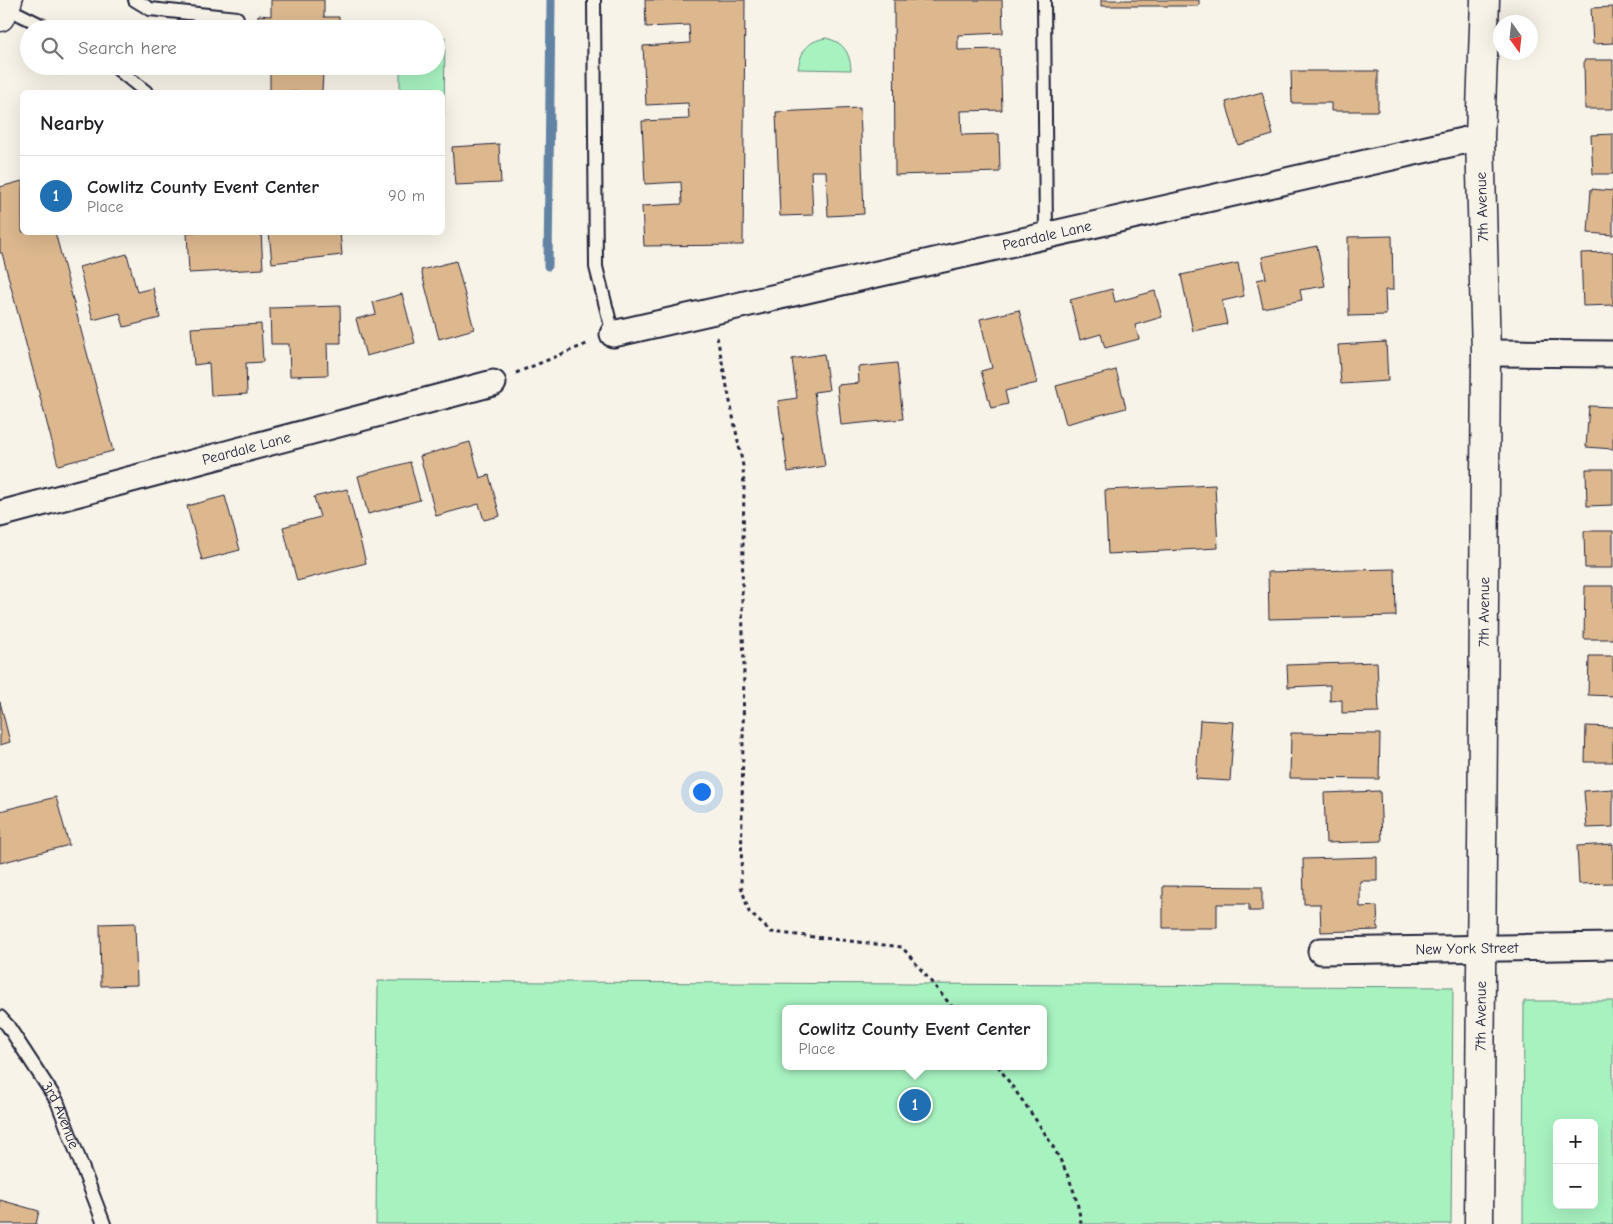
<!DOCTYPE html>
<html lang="en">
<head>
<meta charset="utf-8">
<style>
  body { margin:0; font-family:"Comic Neue",sans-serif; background:#f2f2f2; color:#202124 }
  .controls { position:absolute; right:15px; bottom:15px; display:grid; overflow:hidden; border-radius:8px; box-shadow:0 5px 20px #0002 }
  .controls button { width:45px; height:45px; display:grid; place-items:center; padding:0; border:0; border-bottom:1px solid #e0e0e0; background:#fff; color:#202124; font:25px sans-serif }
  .compass { position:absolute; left:1493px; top:15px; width:45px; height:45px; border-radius:50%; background:#fff; box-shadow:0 5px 20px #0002; rotate:165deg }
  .you { position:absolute; left:701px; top:791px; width:18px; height:18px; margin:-12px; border:4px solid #fff; border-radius:50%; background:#1a73e8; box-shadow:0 0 0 8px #1a73e833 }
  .badge { display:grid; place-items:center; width:32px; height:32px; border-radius:50%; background:#1f6fb2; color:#fff; font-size:16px; font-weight:700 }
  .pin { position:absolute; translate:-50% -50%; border:2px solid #fff; box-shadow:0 1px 5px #0006 }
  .popup { position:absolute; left:782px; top:1005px; width:265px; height:65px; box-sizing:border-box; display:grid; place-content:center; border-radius:8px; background:#fff; filter:drop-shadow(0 1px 4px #0005); font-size:16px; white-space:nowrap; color:#757577 }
  .popup b { font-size:19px; color:#202124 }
  .popup::after { content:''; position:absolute; left:50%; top:100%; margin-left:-10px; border:10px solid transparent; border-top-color:#fff }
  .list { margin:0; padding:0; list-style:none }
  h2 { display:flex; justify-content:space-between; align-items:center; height:65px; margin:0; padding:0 20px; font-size:21px }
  h2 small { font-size:16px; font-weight:400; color:#757577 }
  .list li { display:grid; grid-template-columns:32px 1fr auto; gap:15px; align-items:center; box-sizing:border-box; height:80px; padding:0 20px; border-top:1px solid #e0e0e0 }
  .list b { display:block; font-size:19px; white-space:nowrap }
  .list p { margin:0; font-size:16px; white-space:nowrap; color:#757577 }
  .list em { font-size:16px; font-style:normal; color:#757577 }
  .icon { flex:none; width:28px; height:28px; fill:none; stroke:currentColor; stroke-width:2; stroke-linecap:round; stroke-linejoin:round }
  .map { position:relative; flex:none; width:1613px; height:1224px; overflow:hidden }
  .search { position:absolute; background:#fff; box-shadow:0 5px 20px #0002; left:20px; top:20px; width:425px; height:55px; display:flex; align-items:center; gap:12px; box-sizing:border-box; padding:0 18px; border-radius:28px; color:#757577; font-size:19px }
  .panel { position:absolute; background:#fff; box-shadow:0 5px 20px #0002; left:20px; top:90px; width:425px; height:145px; border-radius:8px }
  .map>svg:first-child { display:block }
  .green { fill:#a8f2c0; stroke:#658a7e; fill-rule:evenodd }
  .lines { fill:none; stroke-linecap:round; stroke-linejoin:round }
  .stream { stroke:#6383a5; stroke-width:9 }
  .building { fill:#ddb88f; stroke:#22223b }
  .service-casing { stroke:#22223b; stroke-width:16 }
  .minor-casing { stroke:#22223b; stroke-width:29 }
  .tertiary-casing { stroke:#22223b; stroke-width:31 }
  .secondary-casing { stroke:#22223b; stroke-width:31 }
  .path { stroke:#22223b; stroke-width:3; stroke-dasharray:4 4; stroke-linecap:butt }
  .service { stroke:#f7f3e8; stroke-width:12 }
  .minor { stroke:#f7f3e8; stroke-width:25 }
  .tertiary { stroke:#f7f3e8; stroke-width:28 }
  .secondary { stroke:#f7f3e8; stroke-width:28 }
  .labels { text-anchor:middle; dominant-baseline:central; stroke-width:4; stroke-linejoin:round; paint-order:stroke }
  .street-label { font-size:15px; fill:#22223b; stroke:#f7f3e8 }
</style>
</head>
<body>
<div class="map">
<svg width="1613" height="1224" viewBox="0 0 1613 1224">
  <rect width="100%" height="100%" fill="#f7f3e8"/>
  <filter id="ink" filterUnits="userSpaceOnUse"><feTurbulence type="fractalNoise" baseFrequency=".02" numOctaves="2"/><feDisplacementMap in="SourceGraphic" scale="10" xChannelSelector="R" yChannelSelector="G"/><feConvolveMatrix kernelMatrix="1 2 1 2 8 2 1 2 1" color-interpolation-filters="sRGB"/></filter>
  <g filter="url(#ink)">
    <path class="green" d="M436,36l9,1 -1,79 -2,-24h-42v-26h36z
      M826,38c17,4 24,14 25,32l-53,-1c3,-18 9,-28 28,-31z
      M378,981l1075,6 -2,237h-1075zM786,1009h258v57h-258z
      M1524,1001h89v223h-90zM1557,1123h37v82h-37z"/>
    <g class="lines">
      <path class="stream" d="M548,266l3,-266"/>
    </g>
    <path class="building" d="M271,0h53v17h15v12h-81v-14l13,1z
      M645,0h100l-2,245 -99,1 -2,-40 40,-2 -1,-22 -36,2 -3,-63 47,-2 -1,-16 -42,2 -3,-59 47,-3 -1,-18 -43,2z
      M894,0h108l1,33 -45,2v15l42,-1 2,61 -41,1 1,24 37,-1 1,38 -105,3z
      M1101,0h98v6h-98z
      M1613,7v36l-20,1 -2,-36z
      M1584,60h29v49h-28z
      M257,66h81v7l-15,-1 -1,20h-52v-21h-13z
      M1291,71h87v40h-47v-8h-39z
      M1262,92l11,43 -35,10 -12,-43z
      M860,108l4,106 -36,2 -2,-45h-15l2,44 -33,1 -4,-104z
      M1613,134v40h-20l-2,-39z
      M499,144l2,39 -46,2 -3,-38z
      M22,181v51h33l58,219 -55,14 -56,-212h-2v-66z
      M1591,189l22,2v44l-25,-2z
      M187,232h74l2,37 -74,4z
      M269,232h71l2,23 -70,8z
      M1392,236l1,54h-8l1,25 -37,1 -1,-79z
      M1317,246l8,40 -25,4 2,10 -39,8 -6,-28 9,-2 -4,-21z
      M1613,252v53l-30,1 -2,-53z
      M127,254l10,38 16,-4 7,30 -36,9 -4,-14 -27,7 -14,-53z
      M456,261l18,68 -35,10 -18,-69z
      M1238,263l6,33 -22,5 5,23 -34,7 -12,-56z
      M1112,289l3,13 40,-11 7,26 -27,8 4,14 -34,9 -4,-14 -21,6 -10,-40z
      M402,294l13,49 -49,13 -10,-37 20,-5 -3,-12z
      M340,306l1,37h-14l1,32 -38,1 -1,-32h-18l-1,-36z
      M1019,310l18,73 -32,8 3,13 -17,4 -10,-37 11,-3 -12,-49z
      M261,324l2,38 -17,1 1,31 -36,2 -2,-33 -15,2 -3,-37z
      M1386,342l2,39 -47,3 -3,-39z
      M824,354l5,36 -15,2 11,74 -37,6 -10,-71 19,-3 -5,-39z
      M897,363l6,56 -62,6 -4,-40 22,-2 -1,-16z
      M1116,370l10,38 -60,16 -10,-38z
      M1589,406l24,1v42l-27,-2z
      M470,442l10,36 9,-3 11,41 -16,4 -5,-16 -43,12 -16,-60z
      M410,462l10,38 -52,14 -10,-38z
      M1586,469h27v36l-26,1z
      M1215,485l3,63 -110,6 -3,-64z
      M347,489l19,74 -69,18 -14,-54 37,-10 -6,-20z
      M225,496l15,54 -38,10 -15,-54z
      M1584,531h29v37h-28z
      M1395,569l1,47 -127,3 -1,-47z
      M1585,586h28v53h-29z
      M1589,656h24v40l-25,-1z
      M1377,662l2,50 -37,1v-13l-12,1v-16l-42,2 -1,-22z
      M0,702l10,40 -10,3z
      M1200,720l34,2 -4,59 -34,-2z
      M1586,726l27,1v35h-28z
      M1291,733l89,1 -1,45 -89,-1z
      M1613,789v38l-26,1 -3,-37z
      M1380,791l2,50 -56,2 -2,-50z
      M56,797l13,48 -69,18v-52z
      M1613,844v39l-34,1 -2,-38z
      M1377,857v24h-17v26l17,-1 1,24 -57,2 -1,-28h-16l-1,-45z
      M1163,886l99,1v24h-13v-7h-32v24h-54z
      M135,923l2,62 -36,1 -1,-62z
      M0,1200l39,11 -3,13h-36z"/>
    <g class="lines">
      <defs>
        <g id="service">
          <path d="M135,0l15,9 87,9"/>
          <path d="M594,0l2,267 17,67"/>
          <path d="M1044,0l2,236"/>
          <path d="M5,7l44,22"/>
          <path d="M114,66l32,26"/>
          <path id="s1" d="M0,1017l8,9 49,75 47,123"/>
        </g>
        <g id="minor">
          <path id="s2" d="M613,334l867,-197"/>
          <path d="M1486,353l127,1"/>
          <path id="s3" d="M0,514l493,-131"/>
          <path id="s4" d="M1321,951l292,-5"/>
        </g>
        <g id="tertiary">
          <path id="s5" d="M1479,1224l7,-871 -6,-216 5,-137"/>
        </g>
        <path id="secondary" d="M0,17l8,-17"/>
      </defs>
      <use href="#service" class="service-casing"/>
      <use href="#minor" class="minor-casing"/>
      <use href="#tertiary" class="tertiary-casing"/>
      <use href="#secondary" class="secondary-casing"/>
      <path class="path" d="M717,337l26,129 1,22 -2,113 2,64 -3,221 8,26 22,20 131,15 52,62
        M516,373l73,-30
        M998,1066c33,49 76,97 83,158"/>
      <use href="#service" class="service"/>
      <use href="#minor" class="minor"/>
      <use href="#tertiary" class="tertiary"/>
      <use href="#secondary" class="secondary"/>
    </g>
  </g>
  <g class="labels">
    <g class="street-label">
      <text transform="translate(1482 207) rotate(-92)">7th Avenue</text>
      <text stroke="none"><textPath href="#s2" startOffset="445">Peardale Lane</textPath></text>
      <text stroke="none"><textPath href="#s3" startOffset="255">Peardale Lane</textPath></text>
      <text stroke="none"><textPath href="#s5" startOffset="612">7th Avenue</textPath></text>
      <text stroke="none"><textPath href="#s4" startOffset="146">New York Street</textPath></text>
      <text stroke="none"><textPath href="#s5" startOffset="208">7th Avenue</textPath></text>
      <text stroke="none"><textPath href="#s1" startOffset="116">3rd Avenue</textPath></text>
    </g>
  </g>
</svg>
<div class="controls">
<button>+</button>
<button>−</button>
</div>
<svg class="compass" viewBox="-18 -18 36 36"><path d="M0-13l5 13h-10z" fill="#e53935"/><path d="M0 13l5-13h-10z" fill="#757577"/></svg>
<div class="you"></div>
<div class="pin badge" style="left:915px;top:1105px">1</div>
<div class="popup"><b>Cowlitz County Event Center</b>Place</div>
<div class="search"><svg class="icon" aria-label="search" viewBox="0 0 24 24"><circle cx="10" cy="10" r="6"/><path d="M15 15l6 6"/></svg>Search here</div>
<section class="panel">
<h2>Nearby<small></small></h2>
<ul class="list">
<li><span class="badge">1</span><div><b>Cowlitz County Event Center</b><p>Place</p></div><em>90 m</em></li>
</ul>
</section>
</div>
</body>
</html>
